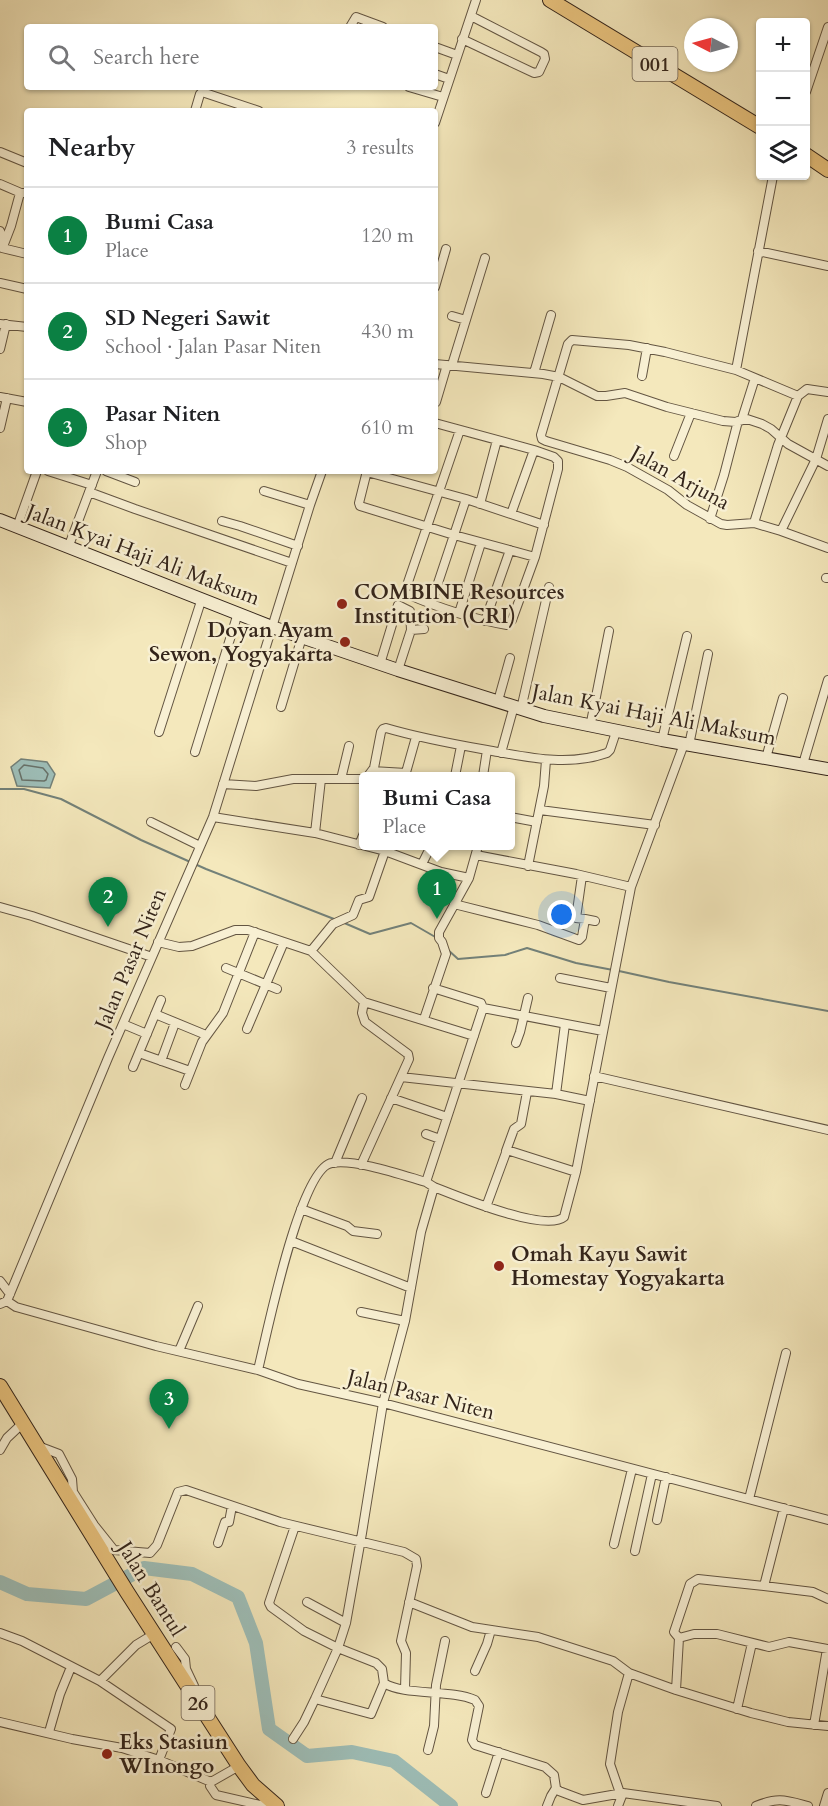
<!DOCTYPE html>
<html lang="en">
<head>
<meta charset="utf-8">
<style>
  body { margin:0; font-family:Cardo,serif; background:#f2f2f2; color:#202124 }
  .controls { position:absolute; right:18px; top:18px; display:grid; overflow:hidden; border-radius:6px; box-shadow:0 2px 4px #0004 }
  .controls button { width:54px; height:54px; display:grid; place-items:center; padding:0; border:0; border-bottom:2px solid #e0e0e0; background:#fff; color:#202124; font:30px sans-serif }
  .compass { position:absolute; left:684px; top:18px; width:54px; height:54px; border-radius:50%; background:#fff; box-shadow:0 2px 4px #0004; rotate:276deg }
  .you { position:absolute; left:562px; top:915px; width:21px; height:21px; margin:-15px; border:4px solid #fff; border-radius:50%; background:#1a73e8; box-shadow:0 0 0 9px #1a73e833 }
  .badge { display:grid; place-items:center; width:39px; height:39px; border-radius:50%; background:#0b8043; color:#fff; font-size:20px; font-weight:700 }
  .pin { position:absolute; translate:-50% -50px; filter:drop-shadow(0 2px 3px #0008) }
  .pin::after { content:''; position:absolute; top:32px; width:21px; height:18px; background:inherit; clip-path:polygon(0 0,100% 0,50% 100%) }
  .popup { position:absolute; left:359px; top:772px; width:156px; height:78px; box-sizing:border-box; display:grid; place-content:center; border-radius:6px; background:#fff; filter:drop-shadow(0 2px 4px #0005); font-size:20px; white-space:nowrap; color:#757577 }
  .popup b { font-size:22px; color:#202124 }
  .popup::after { content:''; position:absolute; left:50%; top:100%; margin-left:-12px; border:12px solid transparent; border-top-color:#fff }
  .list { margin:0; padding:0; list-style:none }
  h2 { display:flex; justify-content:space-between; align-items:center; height:78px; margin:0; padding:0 24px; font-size:26px }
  h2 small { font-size:20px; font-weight:400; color:#757577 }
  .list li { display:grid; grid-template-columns:39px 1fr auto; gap:18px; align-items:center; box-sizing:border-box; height:96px; padding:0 24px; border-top:2px solid #e0e0e0 }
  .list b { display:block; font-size:22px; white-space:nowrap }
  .list p { margin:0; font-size:20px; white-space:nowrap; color:#757577 }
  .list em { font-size:20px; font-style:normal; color:#757577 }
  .icon { flex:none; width:33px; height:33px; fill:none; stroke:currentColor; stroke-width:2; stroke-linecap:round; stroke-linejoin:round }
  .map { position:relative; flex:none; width:828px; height:1806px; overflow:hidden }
  .search { position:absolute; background:#fff; box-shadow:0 2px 4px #0004; left:24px; top:24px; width:414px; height:66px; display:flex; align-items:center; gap:15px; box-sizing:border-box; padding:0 21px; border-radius:6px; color:#757577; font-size:22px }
  .panel { position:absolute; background:#fff; box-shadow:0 2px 4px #0004; left:24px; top:108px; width:414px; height:366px; border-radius:6px }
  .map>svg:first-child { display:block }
  .water { fill:#9ebfb9; stroke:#738179; stroke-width:1.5 }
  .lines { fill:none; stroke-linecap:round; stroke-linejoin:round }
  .shore { stroke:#68726a; stroke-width:1.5 }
  .stream { stroke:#738179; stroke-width:2 }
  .river { stroke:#9ebfb9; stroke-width:14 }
  .street-casing { stroke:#635542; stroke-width:10 }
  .secondary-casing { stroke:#33241a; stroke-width:14 }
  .primary-casing { stroke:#33241a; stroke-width:16 }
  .street { stroke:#f8f0d3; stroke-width:8 }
  .secondary { stroke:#f8f0d3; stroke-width:12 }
  .primary { stroke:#eac47e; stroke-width:14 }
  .poi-dot { fill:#8f2418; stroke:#f8f0d3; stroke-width:2 }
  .labels { text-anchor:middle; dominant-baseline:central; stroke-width:5; stroke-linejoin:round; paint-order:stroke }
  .shield { fill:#f8f0d3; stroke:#6e6152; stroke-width:1.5 }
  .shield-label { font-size:20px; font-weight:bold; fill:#33241a }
  .street-label { font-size:21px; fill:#33241a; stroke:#f8f0d3 }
  .poi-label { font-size:21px; font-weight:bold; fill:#33241a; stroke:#f8f0d3; text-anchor:start }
</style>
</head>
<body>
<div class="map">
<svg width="828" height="1806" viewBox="0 0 828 1806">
  <rect width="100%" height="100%" fill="#f4e8bc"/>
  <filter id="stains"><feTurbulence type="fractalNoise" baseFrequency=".00333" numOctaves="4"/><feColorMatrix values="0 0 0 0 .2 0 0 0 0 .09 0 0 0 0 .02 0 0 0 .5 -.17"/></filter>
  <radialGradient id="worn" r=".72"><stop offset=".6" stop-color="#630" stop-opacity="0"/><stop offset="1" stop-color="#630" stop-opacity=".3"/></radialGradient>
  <path class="water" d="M21,759l26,3 8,12 -5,14 -33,-2 -6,-19z"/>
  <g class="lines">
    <path class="shore" d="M24,765l19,3 5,6 -2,6 -2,1 -22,-1 -3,-10z"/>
    <path class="stream" d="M0,789h24l37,10 80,41 65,29 128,50
      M342,922l28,12 41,-11 26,15
      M447,949l11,10 47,-4 22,-7 49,15 37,7
      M619,971l50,11 159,29"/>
    <path class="river" d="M0,1582l27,12 59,5 58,-31 48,6 46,23 18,46 13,86 38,27 45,-4 42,9 57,45"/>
    <defs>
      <path id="street" d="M350,27l6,-10 27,10
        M462,39l72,34 5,-1 6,-13 -1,-5 -3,-2 -70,-36
        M435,47l22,8
        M435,74l14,5
        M409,87l34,10
        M806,92l22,-65
        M195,111l5,-17 2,-2 57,19
        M435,123l41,-123
        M0,152l27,11
        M0,184l21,9h6
        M0,231l4,13 -2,4 25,6
        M4,244l7,-18 9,-33
        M758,251l70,15
        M0,283l27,6
        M435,287l11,-38
        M452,316l14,4
        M0,324l27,3
        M0,349l6,-25
        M435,364l108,10 16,3 38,19h9l19,-3 42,14 56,14 13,1 11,-3 15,5 9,5 17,15 40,22
        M452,365l33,-107
        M736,370l37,-194
        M534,373l17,-58
        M642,376l5,-28
        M798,396l-62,-26 -71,-18 -36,-7 -57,-5 -4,4 -27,91 1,4 4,2 64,19 17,7 41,23 19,15 34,19 6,1 27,-2 27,8 47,17
        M0,397l27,5
        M436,402l11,-37
        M742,419l13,-41
        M435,423l99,27 20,7 4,4v8l-23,88 -23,63 -5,5c-35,-6 -68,-17 -100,-31l-2,-3 55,-161
        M0,428l7,-30
        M674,456l17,-43
        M48,471l44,14
        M106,471l29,11
        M367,471l-8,32 1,3 94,29 81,22
        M367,472l99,27 78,26
        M264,491l46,14
        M89,492l46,17 157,54
        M480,504l17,-64
        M511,514l23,-64
        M710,519l14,-44 14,-54
        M222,521l18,5 58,20
        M754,523l24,-78 20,-49 9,-7 21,3
        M17,527l20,-56
        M781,531l35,-72 12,-40
        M68,548l29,-77
        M826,578h2
        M431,604l35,-105
        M459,613l22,-70
        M485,621l25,-71
        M380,664l18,-59 12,6 1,19
        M398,670l13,-40 13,-1
        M498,701l12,-43
        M281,707l21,-70
        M521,709l28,-122
        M590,727l19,-96
        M159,732l43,-134
        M662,740l25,-104
        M689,745l19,-91
        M195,752l43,-139
        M501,753l13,-47
        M766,758l17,-60
        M803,764l25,-84
        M372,771l34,2
        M368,776l6,-8 7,-36 2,-3 3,-1c34,10 67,16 101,22 40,7 80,17 120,3l3,-3 6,-18
        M405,776l11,-39
        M455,776l6,-30
        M483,776l4,-26
        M341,779l8,-33
        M223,784l33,2 37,-7h71
        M540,810l115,15
        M213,817l102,16 70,18 56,21 28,6
        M510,817l27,5
        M151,822l49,24
        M315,833l6,-54
        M359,845l5,-12
        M476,855l100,19 55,13
        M422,864l9,-18
        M528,866l16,-80 2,-26
        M454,904l84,21 41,15 3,-3 3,-18 -9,-1 6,-42
        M0,907l32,9 120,41
        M585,919l10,2
        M158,942l21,5 13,-1 43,-16h13l63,21 53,51 -2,11 3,9 43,32 1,5 -48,106
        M311,951l22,-27 20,-9 6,-15 10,-3 16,-46
        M226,968l51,21
        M560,978l51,10
        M433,988l48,15 2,5
        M364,1002l110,34
        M155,1014l51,21
        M424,1019l22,-65 -4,-12 -3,-4v-6l30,-54 9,-32
        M123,1024l24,10
        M565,1024l-9,70 34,7
        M247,1029l37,-87
        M516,1043l4,-11 8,-34
        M139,1053l51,18
        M161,1061l14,-38
        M133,1067l28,-67
        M594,1076l234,54
        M401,1077l155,17
        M185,1085l17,-43 21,-29 32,-81
        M391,1098l56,19
        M426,1134l14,5
        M506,1151l8,-22 7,-5 6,-32
        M335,1163l27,-65
        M426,1182l57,-174 120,23
        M486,1207l21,-57 69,22
        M301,1209l46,17 6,5 24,3
        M291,1241l120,47
        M0,1281l10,13
        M7,1301l9,6 140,39 102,24 40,14 85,19 445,117
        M0,1304l7,-3 101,-243 105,-241 97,-312 12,-34
        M361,1312l44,9
        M179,1351l19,-45
        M258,1370c8,-32 42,-203 74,-207 24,-4 70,12 94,19l8,5c23,9 111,46 130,30l12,-45 55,-285 53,-143
        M38,1446l21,8 13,25 1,13 21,33 20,25 36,3 7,-8 21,-53 8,-2 94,32 124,30 12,7 1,7 -16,75 5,12 -1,36
        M0,1450l7,-12 17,-16
        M749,1499l37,-146
        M657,1520l9,-43
        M295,1526l-26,77 2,4 33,24 34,17 38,15 6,6 2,14c20,13 66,6 91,17l4,6 -7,34 3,5 70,22 9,8 2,13 3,3 24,9 40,-7 94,13
        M218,1543l7,-21h4l3,-16
        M614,1544l18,-75
        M635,1551l17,-77
        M764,1586l20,-78
        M307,1602l39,21
        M409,1602l63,25 66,10 75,24 16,12 47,17 75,23 37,9 40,4
        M0,1633l22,8 78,40 71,48 -12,31
        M679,1638l15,-4h23l52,13 20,-5 39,7
        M176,1647l9,12 1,10 8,17
        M475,1671l12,-27 4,-14
        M100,1681l36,-36 18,-11
        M676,1690l3,-52 -5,-6 16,-48 8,-5 66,7 49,6 15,7
        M315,1699l56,15 13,-31
        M737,1709l15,-66
        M0,1722l72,17 50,9 37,12 52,22 28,-16
        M814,1725l13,-76
        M49,1732l11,-38 11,-27
        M293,1739l11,-17 11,-23 23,-51 8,-25 16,-90 21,-130 22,-82 16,-89 13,-45
        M428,1750l6,-24 2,-41 9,-44
        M211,1782l-1,4 6,9 44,10 12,-3
        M486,1793l13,-41
        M620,1793l-10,-29 8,-52 11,-39
        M547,1806l4,-10 5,-8
        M618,1806l5,-13
        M756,1806c22,-9 29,-6 52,0
        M824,1806l4,-13"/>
      <path id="secondary" d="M0,520l272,107 126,43 146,46 118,24 166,29"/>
      <path id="primary" d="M550,0l210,127
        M806,155l22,15
        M0,1386l127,206 112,174 14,19 24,21"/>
    </defs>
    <use href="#street" class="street-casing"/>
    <use href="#secondary" class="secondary-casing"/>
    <use href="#primary" class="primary-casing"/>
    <use href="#street" class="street"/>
    <use href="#secondary" class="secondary"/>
    <use href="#primary" class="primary"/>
  </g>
  <g class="poi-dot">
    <circle cx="342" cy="604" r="6"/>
    <circle cx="345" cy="642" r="6"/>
    <circle cx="499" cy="1266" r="6"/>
    <circle cx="107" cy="1754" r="6"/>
  </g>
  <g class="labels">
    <g class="shield">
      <rect x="632.5" y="47" width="45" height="34" rx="4.5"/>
      <rect x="181.5" y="1686" width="33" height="34" rx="4.5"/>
    </g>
    <g class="shield-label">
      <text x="655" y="64">001</text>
      <text x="198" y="1703">26</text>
    </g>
    <g class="street-label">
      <text transform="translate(680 478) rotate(29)">Jalan Arjuna</text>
      <text transform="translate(143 555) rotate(21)">Jalan Kyai Haji Ali Maksum</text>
      <text transform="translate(654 715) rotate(11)">Jalan Kyai Haji Ali Maksum</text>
      <text transform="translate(131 959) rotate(-67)">Jalan Pasar Niten</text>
      <text transform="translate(421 1395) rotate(14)">Jalan Pasar Niten</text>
      <text transform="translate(151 1589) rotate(58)">Jalan Bantul</text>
    </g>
    <g class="poi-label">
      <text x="354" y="592">COMBINE Resources<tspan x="354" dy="24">Institution (CRI)</tspan></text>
      <text x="333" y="630" text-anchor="end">Doyan Ayam<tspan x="333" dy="24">Sewon, Yogyakarta</tspan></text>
      <text x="511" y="1254">Omah Kayu Sawit<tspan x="511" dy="24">Homestay Yogyakarta</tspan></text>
      <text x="119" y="1742">Eks Stasiun<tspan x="119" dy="24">WInongo</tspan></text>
    </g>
  </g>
  <rect width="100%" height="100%" filter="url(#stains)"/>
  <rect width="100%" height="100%" fill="url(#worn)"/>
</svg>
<div class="controls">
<button>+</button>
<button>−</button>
<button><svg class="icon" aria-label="layers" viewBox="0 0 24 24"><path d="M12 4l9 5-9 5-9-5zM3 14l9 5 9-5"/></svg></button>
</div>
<svg class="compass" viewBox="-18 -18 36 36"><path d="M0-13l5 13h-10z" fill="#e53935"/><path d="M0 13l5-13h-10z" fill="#757577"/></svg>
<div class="you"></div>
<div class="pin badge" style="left:437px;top:919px">1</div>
<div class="popup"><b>Bumi Casa</b>Place</div>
<div class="pin badge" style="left:108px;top:927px">2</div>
<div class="pin badge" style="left:169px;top:1429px">3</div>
<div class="search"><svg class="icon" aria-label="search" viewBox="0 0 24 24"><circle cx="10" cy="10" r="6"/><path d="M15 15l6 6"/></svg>Search here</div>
<section class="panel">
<h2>Nearby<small>3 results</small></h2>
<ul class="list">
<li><span class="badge">1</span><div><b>Bumi Casa</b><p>Place</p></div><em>120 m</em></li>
<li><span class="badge">2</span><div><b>SD Negeri Sawit</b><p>School · Jalan Pasar Niten</p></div><em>430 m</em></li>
<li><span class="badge">3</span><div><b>Pasar Niten</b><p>Shop</p></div><em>610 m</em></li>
</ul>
</section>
</div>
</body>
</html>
